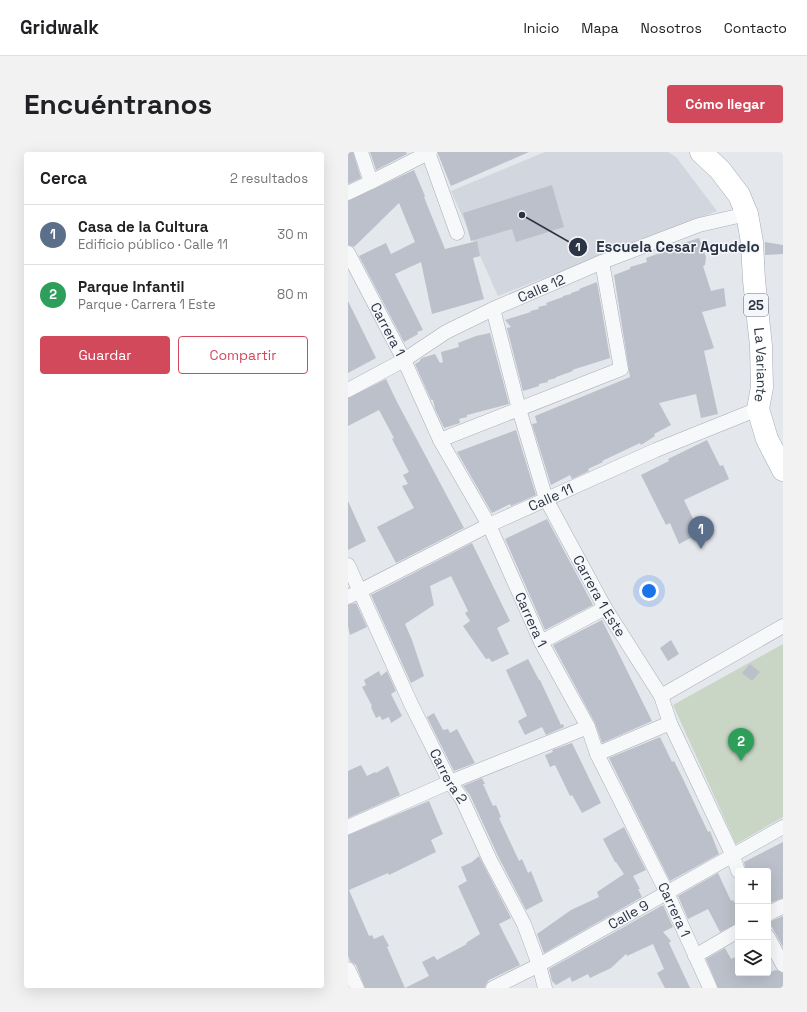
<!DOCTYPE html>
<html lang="es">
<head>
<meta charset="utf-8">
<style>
  body { margin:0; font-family:"Space Grotesk",sans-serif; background:#f2f2f2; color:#202124 }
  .controls { position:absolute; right:12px; bottom:12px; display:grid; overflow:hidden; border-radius:4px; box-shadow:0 4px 16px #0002 }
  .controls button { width:36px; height:36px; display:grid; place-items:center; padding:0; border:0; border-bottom:1px solid #e0e0e0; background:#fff; color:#202124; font:20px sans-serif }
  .you { position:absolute; left:301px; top:439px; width:14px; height:14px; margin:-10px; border:3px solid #fff; border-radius:50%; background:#1a73e8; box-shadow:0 0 0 6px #1a73e833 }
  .badge { display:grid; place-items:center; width:26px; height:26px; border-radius:50%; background:#d1495b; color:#fff; font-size:13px; font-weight:700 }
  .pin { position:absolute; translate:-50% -33px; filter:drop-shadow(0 1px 2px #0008) }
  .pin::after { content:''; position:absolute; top:21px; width:14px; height:12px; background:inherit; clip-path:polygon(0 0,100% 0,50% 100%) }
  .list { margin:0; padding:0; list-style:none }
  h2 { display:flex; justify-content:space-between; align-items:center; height:52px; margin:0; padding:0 16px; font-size:17px }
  h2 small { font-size:13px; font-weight:400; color:#757577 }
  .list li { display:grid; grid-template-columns:26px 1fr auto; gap:12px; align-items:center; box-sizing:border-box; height:60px; padding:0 16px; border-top:1px solid #e0e0e0 }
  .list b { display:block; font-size:15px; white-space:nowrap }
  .list p { margin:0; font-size:13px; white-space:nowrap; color:#757577 }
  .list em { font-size:13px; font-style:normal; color:#757577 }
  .actions { display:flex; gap:8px; padding:12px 16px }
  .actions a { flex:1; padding:9px 0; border:1px solid #d1495b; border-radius:4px; text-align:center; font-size:14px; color:#d1495b }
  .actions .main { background:#d1495b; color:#fff }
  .icon { flex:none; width:22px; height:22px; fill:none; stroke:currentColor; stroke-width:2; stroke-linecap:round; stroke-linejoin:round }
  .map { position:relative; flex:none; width:435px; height:836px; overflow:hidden; border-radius:4px }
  header { display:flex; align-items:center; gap:24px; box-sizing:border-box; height:56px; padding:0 20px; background:#fff; border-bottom:1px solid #e0e0e0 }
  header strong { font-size:19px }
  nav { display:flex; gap:22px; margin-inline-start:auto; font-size:14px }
  .intro { display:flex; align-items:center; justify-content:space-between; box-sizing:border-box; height:96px; padding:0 24px }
  h1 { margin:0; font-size:28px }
  .button { padding:10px 18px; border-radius:4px; background:#d1495b; color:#fff; font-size:14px; font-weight:700 }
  main { display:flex; gap:24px; padding:0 24px }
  aside { flex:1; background:#fff; border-radius:4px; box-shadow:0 4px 16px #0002 }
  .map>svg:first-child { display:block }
  .built { fill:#d2d6de }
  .green { fill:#c9d6c5 }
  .building { fill:#bbc0ca }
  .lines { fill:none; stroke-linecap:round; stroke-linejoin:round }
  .street-casing { stroke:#a9aeb7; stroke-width:15 }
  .primary-casing { stroke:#a3abb8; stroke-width:23 }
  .street { stroke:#f7f8fa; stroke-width:14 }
  .primary { stroke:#fff; stroke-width:22 }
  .labels { text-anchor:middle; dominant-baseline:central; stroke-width:3; stroke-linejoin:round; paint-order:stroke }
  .shield { fill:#f4f6f9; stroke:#676e7b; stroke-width:1 }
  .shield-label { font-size:13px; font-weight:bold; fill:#2b3445 }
  .street-label { font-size:14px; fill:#2b3445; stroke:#f4f6f9 }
  .leader { fill:none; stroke:#2b3445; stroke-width:1.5 }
  .callout-dot { fill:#2b3445; stroke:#f4f6f9; stroke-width:1.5 }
  .mark-label { font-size:12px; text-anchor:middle; font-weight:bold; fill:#fff }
  .callout-label { font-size:15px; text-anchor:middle; font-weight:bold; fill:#2b3445; stroke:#f4f6f9; stroke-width:3; stroke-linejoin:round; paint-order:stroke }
</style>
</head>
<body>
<header>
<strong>Gridwalk</strong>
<nav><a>Inicio</a><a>Mapa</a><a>Nosotros</a><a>Contacto</a></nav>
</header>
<div class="intro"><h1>Encuéntranos</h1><a class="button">Cómo llegar</a></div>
<main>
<aside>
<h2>Cerca<small>2 resultados</small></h2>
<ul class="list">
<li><span class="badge" style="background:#5c6f8a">1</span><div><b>Casa de la Cultura</b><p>Edificio público · Calle 11</p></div><em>30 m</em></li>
<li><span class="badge" style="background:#2e9e5b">2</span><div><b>Parque Infantil</b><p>Parque · Carrera 1 Este</p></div><em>80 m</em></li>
</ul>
<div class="actions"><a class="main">Guardar</a><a>Compartir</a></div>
</aside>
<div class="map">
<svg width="435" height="836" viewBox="0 0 435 836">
  <rect width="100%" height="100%" fill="#e4e7ec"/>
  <path class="built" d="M197,0h123l8,5 41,54 -219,85 -47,-105z"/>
  <path class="green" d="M435,492v173l-47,27 -63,-139z"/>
  <path class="building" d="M0,0h5l8,26 -13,6z
    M22,0h36l1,2 -31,16z
    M90,0h91l-78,34 -13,-32z
    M66,18l11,26 -1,1 21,52 32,-8 3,15 -7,2 11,41 -52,15 -11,-52 -26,12 28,56 -6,2 1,2 -14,8 -45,-86 27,-13 5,11 24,-12 -16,-39 -45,44 -6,-2v-44z
    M204,33l12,42 -48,15 -4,-13 -41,12 -8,-28z
    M351,86l7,19 -1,8 -2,1 8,25 13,-3 2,18 -24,6 12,36 -10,3 14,63 -17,4 -5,-24 -37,9 12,22 -17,9 1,2 -14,9 -1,-2 -38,18 1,1 -15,7 1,2 -17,8 -2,-4 -19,10 -19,-61 5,-1 -2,-7 95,-39 -16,-102 16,-6v-2l17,-5 -1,-4 17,-6 -1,-2z
    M417,90l18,3v9l-18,1z
    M249,130l13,76 -38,12 1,1 -17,6v1l-8,2v2l-9,2v2l-16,5 -16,-63 4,-1 -6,-7 26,-8 -1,-1 9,-2 -1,-2 9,-2 -1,-2 17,-6v-1l8,-2v-1l9,-3 -1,-1z
    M0,149l28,57 -28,15z
    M142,181l19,71 -42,11v2l-8,2 1,4 -16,5 -9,-19 -2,-9h-2l-16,-36 5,-3v-1l2,-2 13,-4 5,9 3,-1 -2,-10 18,-5 -1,-4 18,-7z
    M38,227l11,23 67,126 -68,35 -19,-36 37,-19 -12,-22 6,-2 -5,-9 6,-3 -17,-33 2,-1 -15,-28 -31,16v-28z
    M168,278l20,65 -25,11 -1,-2 -18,9 -35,-61z
    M359,288l13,26 3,-1 6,14 -45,21 16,33 -21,11 -9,-21 -4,2 -25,-50 28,-14 -1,-2z
    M0,349l18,40 -18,9z
    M199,367l46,86 -48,25 -40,-91z
    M124,391l38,78 -13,7 12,26 -17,8 -3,-4 -3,1 -23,-33 7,-5 -5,-8 3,-2 -17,-35 -21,10 4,19 -29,19 7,16 12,36 -13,7 -40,-88z
    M8,451l11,24 -17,8 -2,-9v-21z
    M254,468l50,101 -50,22 -7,-20 -42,-78z
    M323,488l8,14 -11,7 -8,-13z
    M180,507l11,21h1l21,45 2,-1 1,3 -18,8 -4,-8 -17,8 -7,-14 9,-5 -21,-46z
    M402,512l10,8 -8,9 -10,-8z
    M31,519l2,5 6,-5 9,20 -5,3 11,22 -11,7 -2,-6 -7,3 -2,-4 -4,2 -5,-11 1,-1 -10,-19 4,-2 -2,-5z
    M86,561l9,17 5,-1 2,4 7,-4 18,34 -21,8 -27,-54z
    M312,585l12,25 2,-1 9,18 25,53 2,-1 9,23 -49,27 -61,-123z
    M224,591l29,60 -19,10 -10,-18 -2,1 -15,-31 -5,2 -5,-12 8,-3 -1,-2z
    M13,613l6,11 8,-4 1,1 12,-7 12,29 -52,23v-47z
    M134,626l3,6h-2l10,22 3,-1 5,12 -2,1 20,43 3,-2 6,14 3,-2 12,30 -17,9 -28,-54 -28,-61 -7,-9z
    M81,649l14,33 -12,6 5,12 -47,23 -1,-2 -39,17 20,46 3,-1 2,4 9,-4 6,11 -2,1 18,41 24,-12 -7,-14 12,-6 3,4 30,-16 -1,-1 14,-9 -22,-48 9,-5 -6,-14 11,-5 7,-6 32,62 -12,6 21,41 -31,15 -3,4 -1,4h-120l-9,-23 -6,-4 -2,-5v-121z
    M276,675l22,43 -13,6 7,13h-2l4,8 -98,56 -7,-19 34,-24 28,-13 -2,-5 27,-18 -8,-12h-1l-12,-23z
    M435,690v56l-15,6v-33h-22l-2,-9z
    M370,721l13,28 2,-1 5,8v15l-18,9 -12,-23 -20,10 -10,-23z
    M315,753l10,22 -10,5 8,9 -2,2 21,45h-25l-8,-15 7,-4 -11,-25 -26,12 -1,-2 -15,14 -21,10 -2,-4 -16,8 -2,-5 -14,8 -4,-4 -3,-12z
    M435,764v31l-14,-25z
    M377,796l6,11 7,-3v17l26,1 12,-4 7,3v15h-65l-12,-29z"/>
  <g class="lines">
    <defs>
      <g id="street">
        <path d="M13,0l10,30"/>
        <path d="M80,0l29,81"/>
        <path d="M0,41l23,-11 59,-30"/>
        <path id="s1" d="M0,101l56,107 36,80 49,85 52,117 47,85 9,27 70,139 43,95"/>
        <path id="s2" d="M145,157l26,100 27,90 59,109 56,88 9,27 63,133 5,15"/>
        <path id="s3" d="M0,238l56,-30 42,-28 47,-23 109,-47 97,-37 48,-11"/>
        <path d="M92,288l181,-71 -19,-107"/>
        <path id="s4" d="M0,413l63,139 39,78 12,17 28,61 34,64 15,41 6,23"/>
        <path id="s5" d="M0,445l141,-72 167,-75 102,-41"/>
        <path d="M193,490l64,-34"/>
        <path d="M313,544l122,-70"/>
        <path d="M249,602l73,-31"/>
        <path d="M0,675l102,-45 138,-55"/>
        <path d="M420,762l15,-8"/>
        <path d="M420,785l15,28"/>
        <path d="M347,804l43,-25"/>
        <path d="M0,817l9,19"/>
        <path id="s6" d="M145,836l46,-23 244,-138"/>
      </g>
      <g id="primary">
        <path id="s7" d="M353,0l19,18 19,25 8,19 5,28 2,38 7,66 1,41 -4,22 9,30 16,31"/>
      </g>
    </defs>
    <use href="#street" class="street-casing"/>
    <use href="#primary" class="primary-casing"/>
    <use href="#street" class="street"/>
    <use href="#primary" class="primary"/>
  </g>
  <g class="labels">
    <rect class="shield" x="396" y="142" width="24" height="22" rx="3"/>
    <g class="shield-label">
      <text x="408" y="153">25</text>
    </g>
    <g class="street-label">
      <text stroke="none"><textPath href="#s3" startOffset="219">Calle 12</textPath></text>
      <text stroke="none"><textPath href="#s1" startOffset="86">Carrera 1</textPath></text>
      <text stroke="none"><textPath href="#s7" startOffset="230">La Variante</textPath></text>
      <text stroke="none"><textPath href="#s5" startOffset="226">Calle 11</textPath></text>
      <text stroke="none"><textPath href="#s2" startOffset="308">Carrera 1 Este</textPath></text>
      <text stroke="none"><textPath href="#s1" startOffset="410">Carrera 1</textPath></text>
      <text stroke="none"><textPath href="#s4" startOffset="234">Carrera 2</textPath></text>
      <text stroke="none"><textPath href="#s1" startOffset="734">Carrera 1</textPath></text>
      <text stroke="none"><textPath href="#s6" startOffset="154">Calle 9</textPath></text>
    </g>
  </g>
  <path class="leader" d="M174 63L230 95"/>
  <g class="callout-dot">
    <circle cx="174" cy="63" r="4"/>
    <circle cx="230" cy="95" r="10"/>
  </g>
  <g class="mark-label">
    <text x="230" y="99">1</text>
  </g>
  <g class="callout-label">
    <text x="330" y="100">Escuela Cesar Agudelo</text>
  </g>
</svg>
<div class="controls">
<button>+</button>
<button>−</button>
<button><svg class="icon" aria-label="layers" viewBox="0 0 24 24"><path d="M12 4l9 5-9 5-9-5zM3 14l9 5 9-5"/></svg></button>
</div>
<div class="you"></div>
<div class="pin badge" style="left:353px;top:397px;background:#5c6f8a">1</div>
<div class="pin badge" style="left:393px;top:609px;background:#2e9e5b">2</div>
</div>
</main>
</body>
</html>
